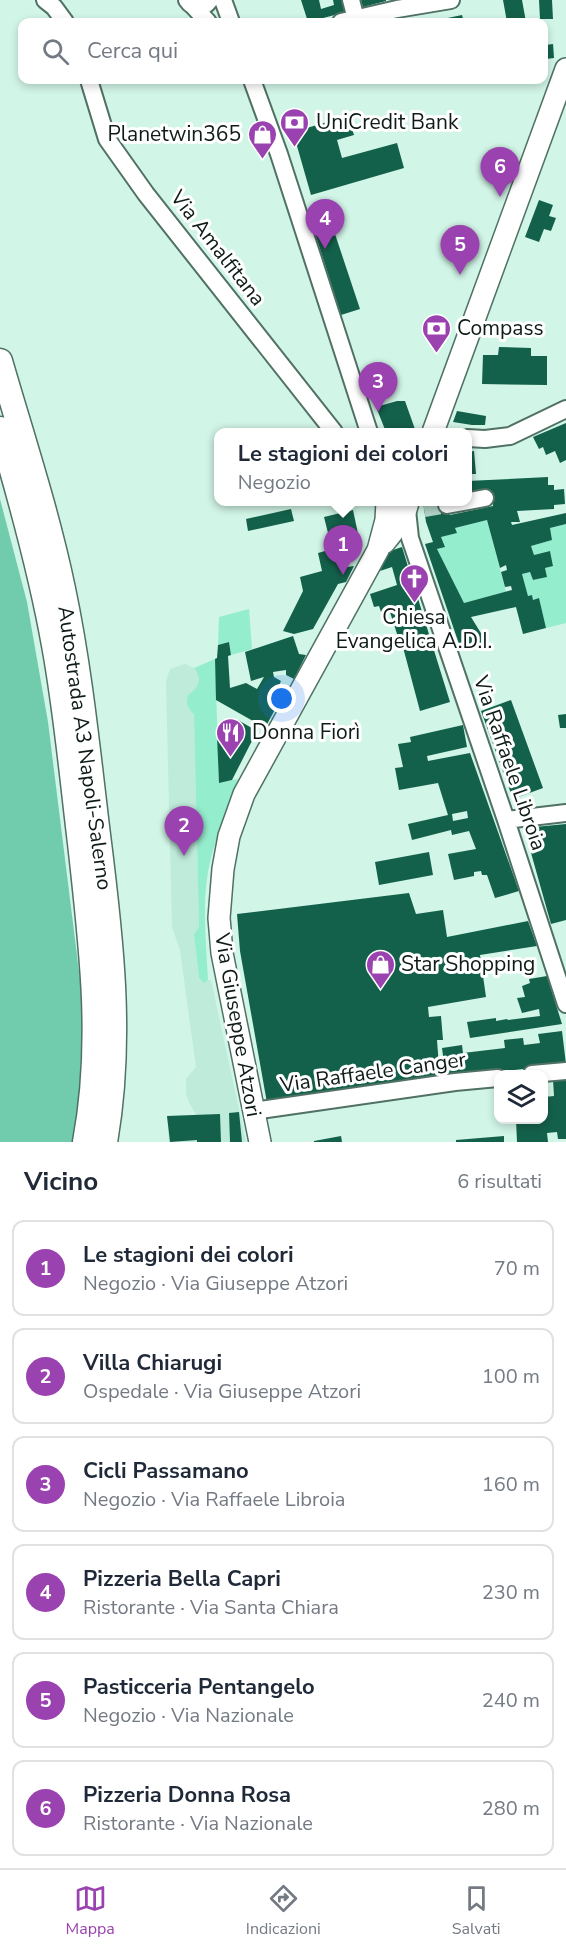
<!DOCTYPE html>
<html lang="it">
<head>
<meta charset="utf-8">
<style>
  body { margin:0; font-family:"Nunito Sans",sans-serif; background:#f6f6f7; color:#1f2937 }
  .controls { position:absolute; right:18px; bottom:18px; display:grid; overflow:hidden; border-radius:12px; box-shadow:0 3px 9px #0003 }
  .controls button { width:54px; height:54px; display:grid; place-items:center; padding:0; border:0; border-bottom:2px solid #e0e1e3; background:#fff; color:#1f2937; font:30px sans-serif }
  .you { position:absolute; left:282px; top:699px; width:21px; height:21px; margin:-15px; border:4px solid #fff; border-radius:50%; background:#1a73e8; box-shadow:0 0 0 9px #1a73e833 }
  .badge { display:grid; place-items:center; width:39px; height:39px; border-radius:50%; background:#9a42af; color:#fff; font-size:20px; font-weight:700 }
  .pin { position:absolute; translate:-50% -50px; filter:drop-shadow(0 2px 3px #0008) }
  .pin::after { content:''; position:absolute; top:32px; width:21px; height:18px; background:inherit; clip-path:polygon(0 0,100% 0,50% 100%) }
  .popup { position:absolute; left:214px; top:428px; width:258px; height:78px; box-sizing:border-box; display:grid; place-content:center; border-radius:12px; background:#fff; filter:drop-shadow(0 2px 4px #0005); font-size:20px; white-space:nowrap; color:#747a83 }
  .popup b { font-size:22px; color:#1f2937 }
  .popup::after { content:''; position:absolute; left:50%; top:100%; margin-left:-12px; border:12px solid transparent; border-top-color:#fff }
  .list { margin:0; padding:0; list-style:none }
  h2 { display:flex; justify-content:space-between; align-items:center; height:78px; margin:0; padding:0 24px; font-size:26px }
  h2 small { font-size:20px; font-weight:400; color:#747a83 }
  .list li { display:grid; grid-template-columns:39px 1fr auto; gap:18px; align-items:center; box-sizing:border-box; height:96px; margin:0 12px 12px; padding:0 12px; border:2px solid #e0e1e3; border-radius:12px }
  .list b { display:block; font-size:22px; white-space:nowrap }
  .list p { margin:0; font-size:20px; white-space:nowrap; color:#747a83 }
  .list em { font-size:20px; font-style:normal; color:#747a83 }
  .icon { flex:none; width:33px; height:33px; fill:none; stroke:currentColor; stroke-width:2; stroke-linecap:round; stroke-linejoin:round }
  .map { position:relative; flex:none; width:566px; height:1142px; overflow:hidden }
  .search { position:absolute; background:#fff; box-shadow:0 3px 9px #0003; left:18px; right:18px; top:18px; height:66px; display:flex; align-items:center; gap:15px; box-sizing:border-box; padding:0 21px; border-radius:12px; color:#747a83; font-size:22px }
  .sheet { height:726px; background:#fff }
  nav { display:flex; justify-content:space-around; align-items:center; box-sizing:border-box; height:84px; border-top:2px solid #e0e1e3; background:#fff; font-size:16px; color:#747a83 }
  nav a { display:grid; justify-items:center; gap:3px }
  nav .on { color:#9a42af }
  .map>svg:first-child { display:block }
  .built { fill:#beebda }
  .green { fill:#94edcd }
  .forest { fill:#70ccac }
  .building { fill:#14614b; fill-rule:evenodd }
  .lines { fill:none; stroke-linecap:round; stroke-linejoin:round }
  .minor-tunnel { stroke:#b4d4c8; stroke-width:16; stroke-dasharray:16 8; stroke-linecap:butt }
  .minor-casing { stroke:#507164; stroke-width:20 }
  .major-casing { stroke:#507164; stroke-width:24 }
  .highway-casing { stroke:#507164; stroke-width:27 }
  .minor { stroke:#fff; stroke-width:16 }
  .major { stroke:#fff; stroke-width:21 }
  .highway { stroke:#fff; stroke-width:24 }
  .labels { text-anchor:middle; dominant-baseline:central; stroke-width:6; stroke-linejoin:round; paint-order:stroke }
  .poi-label { font-size:21px; fill:#0e1b16; stroke:#fff; text-anchor:start }
  .street-label { font-size:21px; fill:#0e1b16; stroke:#fff }
</style>
</head>
<body>
<div class="map">
<svg width="566" height="1142" viewBox="0 0 566 1142">
  <rect width="100%" height="100%" fill="#d1f5e7"/>
  <path class="built" d="M185,664l9,4 5,6v9l-4,7 -7,5v13l6,6 5,213 -5,7 5,44 5,5 4,-3h3l35,162h-77l-2,-26 29,-1 -7,-13 -3,-8v-15l10,-12 -16,-117 -8,-23 -6,-246 4,-12z"/>
  <path class="green" d="M487,520l19,72 -42,11 -27,-54 7,-2 -3,-10 15,-4 -1,-5z
    M566,524v99l-20,5 -7,-29 -6,1 -1,-5 -4,1 -6,-22 8,-2 3,8 14,-3 -2,-9 8,-3 -3,-14 -16,4 -3,-9 21,-6 -2,-12z
    M249,609l3,40 -21,6 -2,-13 -11,3 1,-28z
    M215,659l4,123 19,-3c-9,26 -20,52 -27,79 -10,39 -5,82 -3,122l-4,3 -5,-5 -5,-44 5,-7 -5,-213c-7,-6 -8,-10 -6,-19 11,-7 15,-17 6,-27z"/>
  <path class="forest" d="M0,499l27,103 21,120 35,282 -4,108 -6,30h-73z"/>
  <path class="building" d="M301,0h18l2,9 13,-4 -1,-5h10l3,12 -38,10z
    M361,0h25v1l-23,6z
    M503,0h19l4,22h-19z
    M539,0h13l1,19h-13z
    M462,15l2,7h-26v-2z
    M553,44l1,14 -8,1 -1,-14z
    M348,116l6,19 -17,5 5,18 55,-15 7,25 -93,27 -18,-63z
    M539,200l14,5 -4,11 7,2 -5,13 -7,-2 -5,13 -14,-5z
    M326,224l4,11 5,-1 25,75 -19,6 -28,-88z
    M499,347l32,1v8h16v29l-65,-1 1,-29h15z
    M397,401h8l11,31h-30l-10,-25z
    M457,411l29,5 -1,9h-13l-19,-3z
    M566,423v37l-6,3 -5,-12 -9,4 -3,-8 -4,2 -6,-12z
    M474,451l2,23h-9v-22z
    M548,477v8h6v5l10,-1 1,15 -11,1v4l-37,2 3,11h-9l1,3 54,-12v11l-16,4 2,12 -21,6 3,9 16,-4 3,15 -8,2 2,9 -14,3 -3,-8 -8,2 6,22 4,-1 1,5 6,-2 7,30 -23,6 -7,-27 -45,10 16,26 -26,7 -36,-106 8,-2 -7,-20 -3,-20h23l4,13 43,-9 -1,-11h-25v-14zM487,520l13,48 6,-3 1,5 -6,2 4,15 6,-1 1,4 -48,13 -27,-54 8,-2 -4,-10 16,-4 -2,-5z
    M291,509l3,12 -46,10 -2,-12z
    M353,510l7,33 -11,2 4,13 -15,3 2,7 14,-2 -8,16 -8,2 -25,45 -19,5 -11,-3 20,-40 -3,-14 22,-6 -4,-18 14,-4 -8,-32z
    M402,547l48,155 -30,9 -20,-75 -2,1 -9,-28 -8,3 -2,-6 -5,1 -4,-13 27,-9 -5,-18 -12,4 10,-20z
    M293,636l6,18 7,1 -12,24 -8,-4v-5l-13,2 1,5 7,4 -8,18 6,3 -14,26 -49,-28 -1,-41 2,-1 1,-13 11,-3 2,13 -3,1 2,32 16,-5 11,6 7,-12 -13,4 -6,-29z
    M511,700l32,88 -30,11 -32,-88z
    M566,714v14h-6l-2,-13z
    M238,720l19,11 -25,49 -13,3 -2,-47 11,-1z
    M463,725l4,22 -40,9 1,5 42,-8 49,138 -24,7 -8,-23h-5l-1,-4 -7,1v4l-20,4 -6,-26 28,-5 -7,-18 -17,4 -1,-5 -39,10 -4,-16 40,-9 -10,-32 -39,7 -4,-22 8,-1 -5,-23 13,-2 -1,-5zM467,811l1,7 -15,3 -1,-7z
    M566,824v96l-15,4 -27,-96z
    M429,852l4,23 -54,10 -4,-23z
    M409,893l7,21 27,-4 4,27 81,-16 9,25 -57,9 6,42 -58,10 1,10 12,-1 2,24h-6l3,40 -173,23 -27,-152 -3,-37z
    M547,976l15,48 -92,14 -3,-16 29,-4v3l11,-2 1,1 32,-4 -1,-7 -17,4 -5,-15 8,-1 -3,-11 8,-3 -1,-4z
    M562,1031l4,33 -120,14 -4,-30 20,-3 1,8 42,-5 -1,-8 19,-2 1,7 16,-2 -2,-9z
    M566,1079v60h-8l-1,-7 -10,1 1,9h-31l-1,-22h28v-23l10,-1 -1,-16z
    M239,1112l3,30h-12l-1,-29z
    M220,1114l1,28h-24v-2l-27,2 -3,-26z
    M341,1136l1,6h-28v-1z
    M504,1136v6h-48v-2z"/>
  <g class="lines">
    <path class="minor-tunnel" d="M424,509l23,-4"/>
    <defs>
      <path id="minor" d="M45,0l9,7 11,15
        M187,0c6,9 16,10 23,0
        M223,0l8,22
        M351,0l5,19
        M194,7l14,15
        M341,22l56,-13 54,-9
        M89,80l18,59 39,55 188,238
        M252,80l27,74 90,278
        M467,438l18,1 25,-3 56,-27
        M447,505l38,-7
        M407,510l3,28 96,282 60,184
        M506,820l60,-7
        M532,1074l34,-3
        M253,1111l202,-29 43,-4"/>
      <path id="major" d="M433,432l133,-363
        M384,543c10,-12 21,-25 24,-41
        M260,1142l-38,-189 -3,-35 4,-49 6,-33 15,-42 134,-244 8,-30 1,-18"/>
      <path id="highway" d="M0,361c22,76 47,151 63,228 17,81 25,164 35,246 13,103 25,204 7,307
        M0,429c21,71 41,143 54,216 12,65 18,132 26,198 11,100 24,199 5,299"/>
    </defs>
    <use href="#minor" class="minor-casing"/>
    <use href="#major" class="major-casing"/>
    <use href="#highway" class="highway-casing"/>
    <use href="#minor" class="minor"/>
    <use href="#major" class="major"/>
    <use href="#highway" class="highway"/>
  </g>
  <defs>
    <symbol id="bank-pin" viewBox="-11 -11 22 30"><path d="M0 17L-7.5 6A9.5 9.5 0 1 1 7.5 6Z" fill="#9a42af" stroke="#fff"/><path d="M-6-4H6V4H-6ZM0-2.3a2.3 2.3 0 1 0 0 4.6a2.3 2.3 0 1 0 0-4.6Z" fill="#fff"/></symbol>
    <symbol id="shop-pin" viewBox="-11 -11 22 30"><path d="M0 17L-7.5 6A9.5 9.5 0 1 1 7.5 6Z" fill="#9a42af" stroke="#fff"/><path d="M-5-2.5h2.3a2.7 3.5 0 0 1 5.4 0H5L5.5 6h-11ZM-1.5-2.5h3a1.5 2.3 0 0 0-3 0Z" fill="#fff"/></symbol>
    <symbol id="church-pin" viewBox="-11 -11 22 30"><path d="M0 17L-7.5 6A9.5 9.5 0 1 1 7.5 6Z" fill="#9a42af" stroke="#fff"/><path d="M-1.2-6h2.4v3.5h3.3v2.4h-3.3V6h-2.4V-.1h-3.3v-2.4h3.3Z" fill="#fff"/></symbol>
    <symbol id="restaurant-pin" viewBox="-11 -11 22 30"><path d="M0 17L-7.5 6A9.5 9.5 0 1 1 7.5 6Z" fill="#9a42af" stroke="#fff"/><path d="M-5-6h1v4h1v-4h1v4h1v-4h1v5L-1.5 .5V6h-2V.5L-5-1ZM5-6V6H3V1.5H1.5Q1.5-4 5-6Z" fill="#fff"/></symbol>
  </defs>
  <g fill-rule="evenodd">
    <use href="#bank-pin" x="278" y="106" width="33" height="45"/>
    <use href="#shop-pin" x="246" y="118" width="33" height="45"/>
    <use href="#bank-pin" x="420" y="312" width="33" height="45"/>
    <use href="#church-pin" x="398" y="562" width="33" height="45"/>
    <use href="#restaurant-pin" x="214" y="716" width="33" height="45"/>
    <use href="#shop-pin" x="364" y="948" width="33" height="45"/>
  </g>
  <g class="labels">
    <g class="poi-label">
      <text x="316" y="122">UniCredit Bank</text>
      <text x="241" y="134" text-anchor="end">Planetwin365</text>
      <text x="457" y="328">Compass</text>
      <text x="414" y="617" text-anchor="middle">Chiesa<tspan x="414" dy="24">Evangelica A.D.I.</tspan></text>
      <text x="252" y="732">Donna Fiorì</text>
      <text x="401" y="964">Star Shopping</text>
    </g>
    <g class="street-label">
      <text transform="translate(218 248) rotate(52)">Via Amalfitana</text>
      <text transform="translate(85 748) rotate(82)">Autostrada A3 Napoli-Salerno</text>
      <text transform="translate(510 763) rotate(71)">Via Raffaele Libroia</text>
      <text transform="translate(238 1025) rotate(80)">Via Giuseppe Atzori</text>
      <text transform="translate(373 1072) rotate(-8)">Via Raffaele Canger</text>
    </g>
  </g>
</svg>
<div class="controls">
<button><svg class="icon" aria-label="layers" viewBox="0 0 24 24"><path d="M12 4l9 5-9 5-9-5zM3 14l9 5 9-5"/></svg></button>
</div>
<div class="you"></div>
<div class="pin badge" style="left:343px;top:575px">1</div>
<div class="popup"><b>Le stagioni dei colori</b>Negozio</div>
<div class="pin badge" style="left:184px;top:856px">2</div>
<div class="pin badge" style="left:378px;top:412px">3</div>
<div class="pin badge" style="left:325px;top:249px">4</div>
<div class="pin badge" style="left:460px;top:275px">5</div>
<div class="pin badge" style="left:500px;top:197px">6</div>
<div class="search"><svg class="icon" aria-label="search" viewBox="0 0 24 24"><circle cx="10" cy="10" r="6"/><path d="M15 15l6 6"/></svg>Cerca qui</div>
</div>
<section class="sheet">
<h2>Vicino<small>6 risultati</small></h2>
<ul class="list">
<li><span class="badge">1</span><div><b>Le stagioni dei colori</b><p>Negozio · Via Giuseppe Atzori</p></div><em>70 m</em></li>
<li><span class="badge">2</span><div><b>Villa Chiarugi</b><p>Ospedale · Via Giuseppe Atzori</p></div><em>100 m</em></li>
<li><span class="badge">3</span><div><b>Cicli Passamano</b><p>Negozio · Via Raffaele Libroia</p></div><em>160 m</em></li>
<li><span class="badge">4</span><div><b>Pizzeria Bella Capri</b><p>Ristorante · Via Santa Chiara</p></div><em>230 m</em></li>
<li><span class="badge">5</span><div><b>Pasticceria Pentangelo</b><p>Negozio · Via Nazionale</p></div><em>240 m</em></li>
<li><span class="badge">6</span><div><b>Pizzeria Donna Rosa</b><p>Ristorante · Via Nazionale</p></div><em>280 m</em></li>
</ul>
</section>
<nav>
<a class="on"><svg class="icon" aria-label="map" viewBox="0 0 24 24"><path d="M3 6l6-2 6 2 6-2v14l-6 2-6-2-6 2zM9 4v14M15 6v14"/></svg>Mappa</a>
<a><svg class="icon" aria-label="directions" viewBox="0 0 24 24"><path d="M12 3l9 9-9 9-9-9zM9 14v-3h6M13 9l2 2-2 2"/></svg>Indicazioni</a>
<a><svg class="icon" aria-label="saved" viewBox="0 0 24 24"><path d="M7 4h10v16l-5-4-5 4z"/></svg>Salvati</a>
</nav>
</body>
</html>
